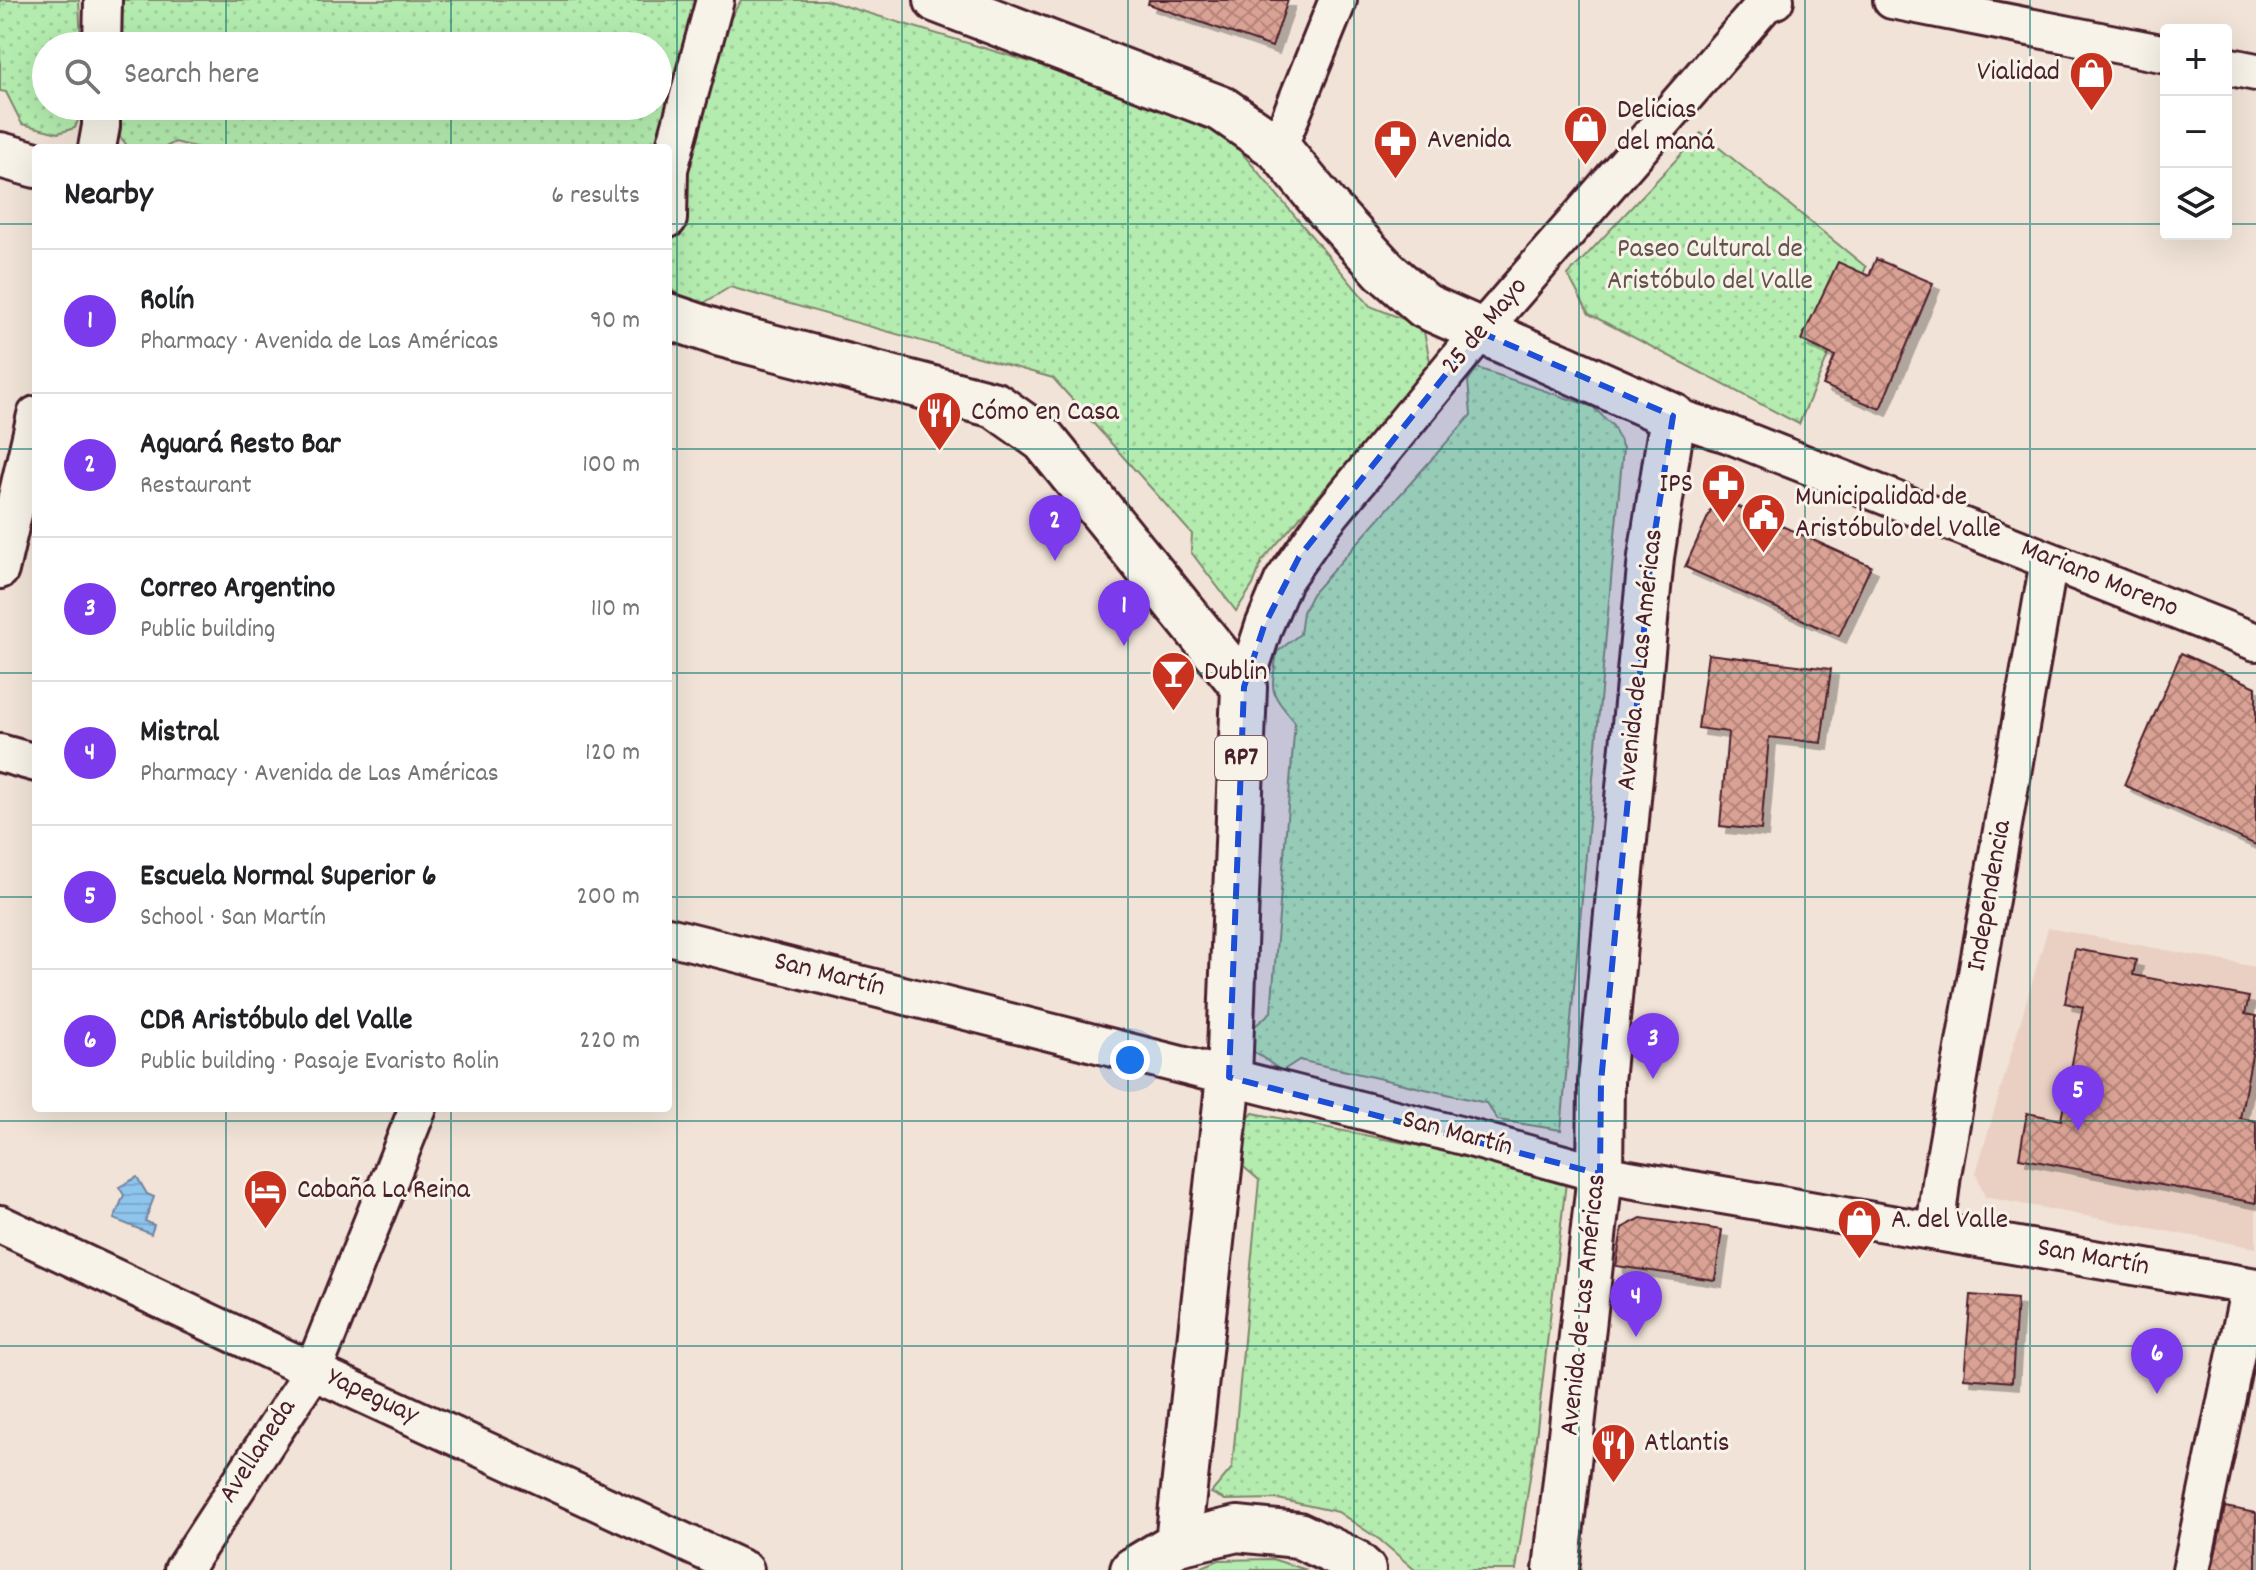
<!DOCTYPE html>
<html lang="en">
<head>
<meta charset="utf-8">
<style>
  body { margin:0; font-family:Dekko,sans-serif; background:#f6f6f6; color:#202124 }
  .controls { position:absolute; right:24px; top:24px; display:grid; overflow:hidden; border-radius:8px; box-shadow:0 8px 32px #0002 }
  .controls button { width:72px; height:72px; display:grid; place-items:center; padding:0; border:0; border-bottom:2px solid #e0e0e0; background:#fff; color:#202124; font:40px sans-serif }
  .you { position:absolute; left:1130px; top:1060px; width:28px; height:28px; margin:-20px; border:6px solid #fff; border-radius:50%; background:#1a73e8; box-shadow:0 0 0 12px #1a73e833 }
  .badge { display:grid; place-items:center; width:52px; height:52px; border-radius:50%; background:#7c3aed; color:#fff; font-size:26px; font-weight:700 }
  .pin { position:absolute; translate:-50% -66px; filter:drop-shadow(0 2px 4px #0008) }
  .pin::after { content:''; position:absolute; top:42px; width:28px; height:24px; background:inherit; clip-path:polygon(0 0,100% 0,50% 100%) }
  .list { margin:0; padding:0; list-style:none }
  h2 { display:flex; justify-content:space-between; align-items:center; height:104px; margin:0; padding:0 32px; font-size:34px }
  h2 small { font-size:26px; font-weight:400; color:#757577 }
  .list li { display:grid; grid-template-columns:52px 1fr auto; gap:24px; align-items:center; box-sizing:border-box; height:144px; padding:0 32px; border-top:2px solid #e0e0e0 }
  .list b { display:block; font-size:30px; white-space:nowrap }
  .list p { margin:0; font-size:26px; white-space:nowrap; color:#757577 }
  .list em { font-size:26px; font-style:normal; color:#757577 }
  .icon { flex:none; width:44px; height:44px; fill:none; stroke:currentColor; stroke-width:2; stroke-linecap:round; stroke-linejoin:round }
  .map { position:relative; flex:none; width:2256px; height:1570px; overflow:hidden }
  .search { position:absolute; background:#fff; box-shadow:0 8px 32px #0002; left:32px; top:32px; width:640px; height:88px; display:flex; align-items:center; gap:20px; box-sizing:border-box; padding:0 28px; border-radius:44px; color:#757577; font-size:30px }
  .panel { position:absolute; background:#fff; box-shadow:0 8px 32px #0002; left:32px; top:144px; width:640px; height:968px; border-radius:8px }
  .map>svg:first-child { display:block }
  .built { fill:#ead0c3 }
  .grass { fill:url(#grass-tufts); stroke:#7f866d; stroke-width:2 }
  .park { fill:url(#park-dots); stroke:#7f866d; stroke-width:2 }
  .water { fill:url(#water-rules); stroke:#72839f; stroke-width:2 }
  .building { fill:url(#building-cross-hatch); stroke:#4a1f2b; stroke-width:2; filter:url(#shadow) }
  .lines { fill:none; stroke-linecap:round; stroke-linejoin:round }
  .street-casing { stroke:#4a1f2b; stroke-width:42 }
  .primary-casing { stroke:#4a1f2b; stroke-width:50 }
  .street { stroke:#f7f3e8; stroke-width:36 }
  .primary { stroke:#f7f3e8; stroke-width:44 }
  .marked { fill:#1d4ed8; fill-opacity:0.2; stroke:#1d4ed8; stroke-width:6; stroke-dasharray:16 10; stroke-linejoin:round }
  .grid { fill:none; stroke:#0f766e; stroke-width:2; stroke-opacity:0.55 }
  .labels { text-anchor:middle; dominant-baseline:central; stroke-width:6; stroke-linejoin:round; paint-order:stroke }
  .shield { fill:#f7f3e8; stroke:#7e5f64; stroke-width:2 }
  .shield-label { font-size:26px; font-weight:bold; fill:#4a1f2b }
  .poi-label { font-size:28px; fill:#4a1f2b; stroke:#f7f3e8; text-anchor:start }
  .park-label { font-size:28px; fill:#64524c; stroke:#f7f3e8 }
  .street-label { font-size:28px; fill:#4a1f2b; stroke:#f7f3e8 }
</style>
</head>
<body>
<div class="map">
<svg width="2256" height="1570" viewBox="0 0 2256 1570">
  <defs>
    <pattern id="grass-tufts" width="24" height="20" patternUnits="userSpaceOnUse" patternTransform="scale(2)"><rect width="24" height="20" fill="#b4ecaf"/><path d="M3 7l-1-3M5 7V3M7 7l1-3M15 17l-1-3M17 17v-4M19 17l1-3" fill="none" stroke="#9cca97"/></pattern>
    <pattern id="park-dots" width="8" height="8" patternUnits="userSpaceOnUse" patternTransform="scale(2)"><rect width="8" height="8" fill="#b4ecaf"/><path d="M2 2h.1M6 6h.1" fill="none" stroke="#9cca97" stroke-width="1.8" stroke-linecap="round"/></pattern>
    <pattern id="water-rules" width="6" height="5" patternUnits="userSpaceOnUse" patternTransform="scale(2)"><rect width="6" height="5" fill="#8dc5ec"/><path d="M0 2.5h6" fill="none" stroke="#7ba9cb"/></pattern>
    <pattern id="building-cross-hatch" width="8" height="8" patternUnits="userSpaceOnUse" patternTransform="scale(2)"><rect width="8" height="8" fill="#daa294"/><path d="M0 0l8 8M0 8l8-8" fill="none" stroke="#b38379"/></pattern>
    <filter id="shadow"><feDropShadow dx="7" dy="7" stdDeviation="0" flood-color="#0004"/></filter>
  </defs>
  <rect width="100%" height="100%" fill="#f1e3d7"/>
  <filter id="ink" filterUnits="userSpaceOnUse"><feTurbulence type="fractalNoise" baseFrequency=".0125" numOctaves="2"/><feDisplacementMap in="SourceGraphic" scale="16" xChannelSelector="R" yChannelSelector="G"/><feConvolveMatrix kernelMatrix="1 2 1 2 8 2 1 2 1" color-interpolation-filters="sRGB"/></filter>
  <g filter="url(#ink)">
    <path class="built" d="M2048,928l208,39v281l-271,-51 -9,-24z"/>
    <path class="grass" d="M1272,1559l35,11h-112l24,-10z"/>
    <path class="park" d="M0,0h79l2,46h-35v60h38l-9,22 -17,5 -36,-9 -16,-32 -6,-1z
      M115,0h581l-35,148h-462l-24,-6 -11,6h-35l-15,-19v-23h544v-60h-543z
      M741,0h84l371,112 27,18 147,176 53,21 8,39 -169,195 -9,24 -17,26 -45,-59 1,-18 -139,-156 -323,-91 -31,19 -20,-7 -11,-15v-49l60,-212z
      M1701,133l165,134 -67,157 -210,-110 -21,-39z
      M1477,368l116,39 20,19 10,22 -62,682 -63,-10 -12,-17 -187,-43 -17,11 -44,-30 33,-29 24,-290c-27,-32 -24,-29 -18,-70l23,-18 3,-22 9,-18 159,-179 -3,-34z
      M1253,1113l287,57 26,12 -30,255 -20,133h-101l-35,-30 -42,-28 -60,-13 -53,1 -14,-7 21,-25 27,-288 -20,-17 -1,-34z"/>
    <path class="water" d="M137,1177l10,17 7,3 -9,24 9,4 -3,9 -37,-15 10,-24 -5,-8z"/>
    <path class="building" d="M1149,0h139l-16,47 -124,-43z
      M1876,259l57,24 -53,126 -57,-24 12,-29 -34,-16 37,-78 31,14z
      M1717,497l154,69 -32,70 -154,-69z
      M2181,653l75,34v158l-132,-60z
      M1708,654l123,15 -10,74 -52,-6 -8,93 -41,-4 8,-94 -30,-4z
      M2075,949l61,11 -3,15 116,22 -4,17 11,2v18l-16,84 16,3v82l-237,-45 8,-45 34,7 22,-113 -18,-4z
      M1641,1218l81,12 -7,50 -99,-14 6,-38z
      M1971,1295l46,4 -5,83 -48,-4z
      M2225,1507l31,6v57h-44z"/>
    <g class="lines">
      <defs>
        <path id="street" d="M1892,0l274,54
          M102,46l1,-46
          M2226,66l30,6
          M97,148l4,-22v-20
          M1278,148l60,-148
          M668,219l1,-50 46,-169
          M1673,416l55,18 528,208
          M0,570l36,-155
          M1244,687l20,-61 19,-45 42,-60 155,-189 285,-328 10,-4
          M0,753l36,10
          M668,936l795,200 137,38 656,113
          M0,1224l313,147 432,199
          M1935,1231l7,-56 107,-614
          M183,1570l130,-199 105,-263
          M2191,1570l59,-284"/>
        <path id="primary" d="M937,0l285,109 56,39 50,61 57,62 40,35 248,110 -22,141 -50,525 -1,92 -44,396
          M0,155l36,10
          M668,316l53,18 274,71 49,35 200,247 -15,390 -51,466
          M1133,1570l45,-27 59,-14 61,6 55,26 10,9"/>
      </defs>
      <use href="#street" class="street-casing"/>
      <use href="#primary" class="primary-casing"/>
      <use href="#street" class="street"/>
      <use href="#primary" class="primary"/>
    </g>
  </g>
  <path class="marked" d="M1480,332l193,84 -22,141 -50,525 -1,92 -371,-97 15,-390 20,-61 35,-69z"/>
  <path class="grid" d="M226,0v46M451,0v46M677,0v1570M902,0v1570M1128,0v1570M1354,0v1570M1579,0v1570M1805,0v1570M2030,0v1570M226,106v42M451,106v42M0,224h36M668,224h1498M2226,224h30M0,449h36M668,449h1588M0,673h36M668,673h1588M0,897h36M668,897h1588M226,1108v462M451,1108v462M0,1121h2256M0,1346h2256"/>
  <defs>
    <symbol id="shop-pin" viewBox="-11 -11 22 30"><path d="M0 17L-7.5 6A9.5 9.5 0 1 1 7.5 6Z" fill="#c8321e" stroke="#f7f3e8"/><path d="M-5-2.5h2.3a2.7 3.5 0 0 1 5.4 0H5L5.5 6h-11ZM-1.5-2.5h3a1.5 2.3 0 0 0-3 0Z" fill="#fff"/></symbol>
    <symbol id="pharmacy-pin" viewBox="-11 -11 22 30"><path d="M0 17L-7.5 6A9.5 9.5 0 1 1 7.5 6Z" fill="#c8321e" stroke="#f7f3e8"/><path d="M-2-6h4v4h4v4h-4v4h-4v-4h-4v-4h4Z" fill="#fff"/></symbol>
    <symbol id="restaurant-pin" viewBox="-11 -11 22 30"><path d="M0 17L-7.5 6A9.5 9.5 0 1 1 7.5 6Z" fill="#c8321e" stroke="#f7f3e8"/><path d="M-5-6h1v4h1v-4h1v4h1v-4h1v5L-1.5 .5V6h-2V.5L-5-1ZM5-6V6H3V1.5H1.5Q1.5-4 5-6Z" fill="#fff"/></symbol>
    <symbol id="civic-pin" viewBox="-11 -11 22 30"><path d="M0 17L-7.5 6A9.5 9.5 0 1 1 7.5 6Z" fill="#c8321e" stroke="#f7f3e8"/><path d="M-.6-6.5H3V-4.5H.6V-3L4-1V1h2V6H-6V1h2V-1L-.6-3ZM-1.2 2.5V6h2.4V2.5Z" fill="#fff"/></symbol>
    <symbol id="bar-pin" viewBox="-11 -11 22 30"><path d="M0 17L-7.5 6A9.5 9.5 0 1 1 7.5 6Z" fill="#c8321e" stroke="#f7f3e8"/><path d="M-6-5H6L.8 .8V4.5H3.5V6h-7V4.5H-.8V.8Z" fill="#fff"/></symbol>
    <symbol id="hotel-pin" viewBox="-11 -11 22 30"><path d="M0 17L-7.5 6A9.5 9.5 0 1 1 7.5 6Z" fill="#c8321e" stroke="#f7f3e8"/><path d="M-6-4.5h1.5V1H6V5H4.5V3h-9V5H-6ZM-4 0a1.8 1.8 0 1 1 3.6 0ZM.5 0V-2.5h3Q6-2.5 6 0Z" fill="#fff"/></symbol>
  </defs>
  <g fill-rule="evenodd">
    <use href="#shop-pin" x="2066" y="48" width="51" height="69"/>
    <use href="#shop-pin" x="1560" y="102" width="51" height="69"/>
    <use href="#pharmacy-pin" x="1370" y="116" width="51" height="69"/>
    <use href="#restaurant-pin" x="914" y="388" width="51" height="69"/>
    <use href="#pharmacy-pin" x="1698" y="460" width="51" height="69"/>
    <use href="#civic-pin" x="1738" y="490" width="51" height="69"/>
    <use href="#bar-pin" x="1148" y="648" width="51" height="69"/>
    <use href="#hotel-pin" x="240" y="1166" width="51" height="69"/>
    <use href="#shop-pin" x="1834" y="1196" width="51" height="69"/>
    <use href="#restaurant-pin" x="1588" y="1420" width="51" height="69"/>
  </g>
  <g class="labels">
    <rect class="shield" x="1215" y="736" width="52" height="44" rx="6"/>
    <g class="shield-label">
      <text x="1241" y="758">RP7</text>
    </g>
    <g class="poi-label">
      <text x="2060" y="74" text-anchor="end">Vialidad</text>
      <text x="1617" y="112">Delicias<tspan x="1617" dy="32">del maná</tspan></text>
      <text x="1427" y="142">Avenida</text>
      <text x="971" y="414">Cómo en Casa</text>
      <text x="1693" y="486" text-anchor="end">IPS</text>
      <text x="1795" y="499">Municipalidad de<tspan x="1795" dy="32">Aristóbulo del Valle</tspan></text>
      <text x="1204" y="674">Dublin</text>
      <text x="297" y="1192">Cabaña La Reina</text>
      <text x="1891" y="1222">A. del Valle</text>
      <text x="1644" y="1445">Atlantis</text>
    </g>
    <g class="park-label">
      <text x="1710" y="251">Paseo Cultural de<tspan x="1710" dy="32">Aristóbulo del Valle</tspan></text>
    </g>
    <g class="street-label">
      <text transform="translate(1486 327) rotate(-50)">25 de Mayo</text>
      <text transform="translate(2099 580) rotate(22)">Mariano Moreno</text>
      <text transform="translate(1642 660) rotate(-84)">Avenida de Las Américas</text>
      <text transform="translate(1991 896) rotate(-80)">Independencia</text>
      <text transform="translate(829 976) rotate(14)">San Martín</text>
      <text transform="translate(1457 1135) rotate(15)">San Martín</text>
      <text transform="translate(2093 1259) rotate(10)">San Martín</text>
      <text transform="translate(1585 1305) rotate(-84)">Avenida de Las Américas</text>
      <text transform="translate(372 1398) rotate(25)">Yapeguay</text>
      <text transform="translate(259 1452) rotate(-57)">Avellaneda</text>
    </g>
  </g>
</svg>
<div class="controls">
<button>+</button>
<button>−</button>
<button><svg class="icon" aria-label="layers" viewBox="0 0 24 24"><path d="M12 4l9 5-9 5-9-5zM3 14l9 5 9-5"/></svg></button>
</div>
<div class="you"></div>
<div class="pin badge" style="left:1124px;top:646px">1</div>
<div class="pin badge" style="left:1055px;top:561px">2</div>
<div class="pin badge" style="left:1653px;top:1079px">3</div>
<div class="pin badge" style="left:1636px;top:1337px">4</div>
<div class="pin badge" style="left:2078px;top:1131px">5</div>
<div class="pin badge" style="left:2157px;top:1394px">6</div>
<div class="search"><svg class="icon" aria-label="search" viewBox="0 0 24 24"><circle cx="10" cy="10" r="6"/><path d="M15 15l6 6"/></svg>Search here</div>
<section class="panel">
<h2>Nearby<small>6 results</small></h2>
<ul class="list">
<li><span class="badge">1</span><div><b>Rolín</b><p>Pharmacy · Avenida de Las Américas</p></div><em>90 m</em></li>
<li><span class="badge">2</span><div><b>Aguará Resto Bar</b><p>Restaurant</p></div><em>100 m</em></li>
<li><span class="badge">3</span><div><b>Correo Argentino</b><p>Public building</p></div><em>110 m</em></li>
<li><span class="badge">4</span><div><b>Mistral</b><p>Pharmacy · Avenida de Las Américas</p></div><em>120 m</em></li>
<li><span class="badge">5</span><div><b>Escuela Normal Superior 6</b><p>School · San Martín</p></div><em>200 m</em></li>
<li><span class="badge">6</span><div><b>CDR Aristóbulo del Valle</b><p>Public building · Pasaje Evaristo Rolin</p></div><em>220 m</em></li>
</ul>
</section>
</div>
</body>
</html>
